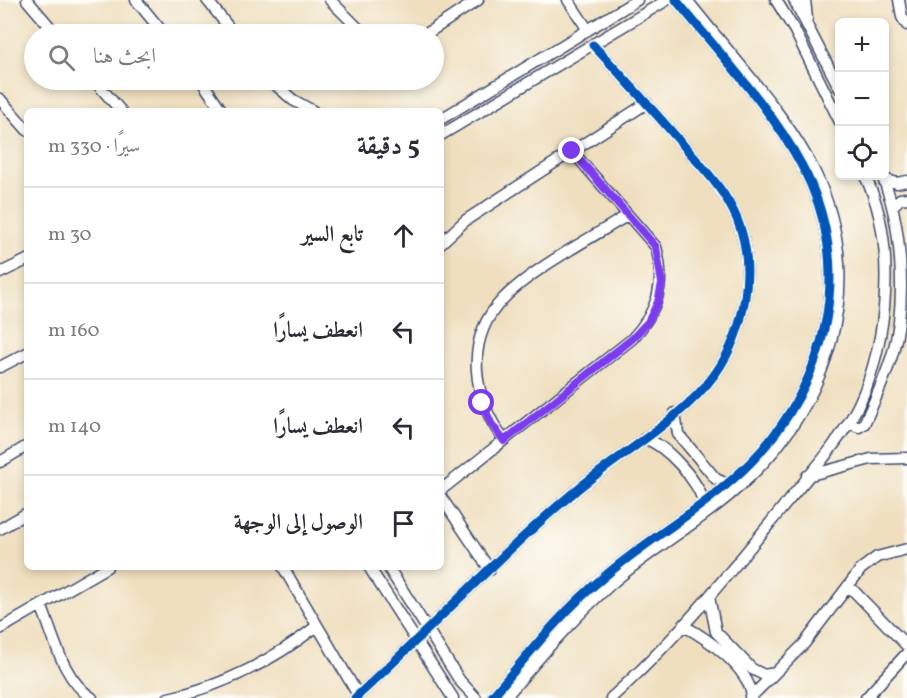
<!DOCTYPE html>
<html lang="ar">
<head>
<meta charset="utf-8">
<style>
  body { margin:0; font-family:Vollkorn,Amiri,serif; background:#f7f7f7; color:#2b2b33; direction:rtl }
  .controls { position:absolute; right:18px; top:18px; display:grid; overflow:hidden; border-radius:9px; box-shadow:0 3px 9px #0003 }
  .controls button { width:54px; height:54px; display:grid; place-items:center; padding:0; border:0; border-bottom:2px solid #e1e1e2; background:#fff; color:#2b2b33; font:30px sans-serif }
  .stop { position:absolute; width:18px; height:18px; margin:-14px; border:4px solid #7c3aed; border-radius:50%; background:#fff }
  .stop.end { background:#7c3aed; border-color:#fff; box-shadow:0 2px 6px #0008 }
  .list { margin:0; padding:0; list-style:none }
  h2 { display:flex; justify-content:space-between; align-items:center; height:78px; margin:0; padding:0 24px; font-size:26px }
  h2 small { font-size:20px; font-weight:400; color:#7c7c81 }
  .list li { display:grid; grid-template-columns:39px 1fr auto; gap:18px; align-items:center; box-sizing:border-box; height:96px; padding:0 24px; border-top:2px solid #e1e1e2 }
  .list b { display:block; font-size:22px; white-space:nowrap }
  .list em { font-size:20px; font-style:normal; color:#7c7c81 }
  .icon { flex:none; width:33px; height:33px; fill:none; stroke:currentColor; stroke-width:2; stroke-linecap:round; stroke-linejoin:round }
  .map { position:relative; flex:none; width:907px; height:698px; overflow:hidden; direction:ltr }
  .search { position:absolute; background:#fff; box-shadow:0 3px 9px #0003; left:24px; top:24px; width:420px; height:66px; display:flex; align-items:center; gap:15px; box-sizing:border-box; padding:0 21px; border-radius:33px; color:#7c7c81; font-size:22px }
  .panel { position:absolute; background:#fff; box-shadow:0 3px 9px #0003; left:24px; top:108px; width:420px; height:462px; border-radius:9px; direction:rtl }
  .map>svg:first-child { display:block }
  .lines { fill:none; stroke-linecap:round; stroke-linejoin:round }
  .minor-casing { stroke:#3b496d; stroke-width:13 }
  .minor { stroke:#fff; stroke-width:10 }
  .cycleway-casing { stroke:#fdfcf7; stroke-width:13 }
  .cycleway { stroke:#0057b8; stroke-width:9 }
  .route { stroke:#7c3aed; stroke-width:8 }
</style>
</head>
<body>
<div class="map">
<svg width="907" height="698" viewBox="0 0 907 698">
  <rect width="100%" height="100%" fill="#fdfcf7"/>
  <filter id="ink" filterUnits="userSpaceOnUse"><feTurbulence type="fractalNoise" baseFrequency=".0167" numOctaves="2"/><feDisplacementMap in="SourceGraphic" scale="12" xChannelSelector="R" yChannelSelector="G"/><feConvolveMatrix kernelMatrix="1 2 1 2 8 2 1 2 1" color-interpolation-filters="sRGB"/></filter>
  <filter id="wash" filterUnits="userSpaceOnUse"><feTurbulence type="fractalNoise" baseFrequency=".008" numOctaves="4" result="noise"/><feDisplacementMap in="SourceGraphic" scale="24" xChannelSelector="R" yChannelSelector="G"/><feGaussianBlur stdDeviation="1.35" result="paint"/><feColorMatrix in="noise" values="0 0 0 0 0 0 0 0 0 0 0 0 0 0 0 0 0 1.4 0 .05"/><feComposite in="paint" operator="in"/></filter>
  <g filter="url(#wash)">
    <rect width="100%" height="100%" fill="#efdfbf"/>
  </g>
  <g filter="url(#ink)">
    <g class="lines">
      <defs>
        <path id="minor" d="M27,0l29,34
          M136,0l28,34
          M207,0l27,34
          M330,0l34,34
          M568,0l20,30
          M776,0l19,31 45,91
          M794,0l46,89
          M805,0l2,19
          M899,0l3,17 5,8
          M426,34l52,-34
          M94,80l27,31
          M201,80l21,31
          M270,80l23,20 20,11
          M0,99l27,31
          M441,119l196,-119
          M441,135l226,-135
          M884,179l13,4 10,-2
          M892,207l8,-8 7,-1
          M441,243l25,-23 181,-117
          M0,273l27,-13
          M0,367l27,-14
          M675,413l3,21 38,45 11,5
          M849,423l10,4 5,-3c11,-24 22,-47 29,-72 14,-49 9,-130 -11,-176
          M644,439c20,3 56,44 59,63
          M504,440c-31,-42 -41,-100 -1,-141 29,-30 88,-61 125,-84
          M0,462l27,-16
          M807,476l64,-17 36,-1
          M441,490l191,-151c26,-28 34,-55 24,-92l-84,-96
          M441,497l49,73
          M0,529l27,-16
          M283,567l75,128
          M369,567l84,131
          M388,567l72,114 16,17
          M849,586l58,60
          M709,597l7,35 36,37 12,6 11,-2
          M41,605c13,31 21,74 51,93
          M684,626c24,13 64,41 68,70
          M0,629l107,-62
          M168,698c56,-12 104,-37 149,-72
          M355,698c74,-67 142,-141 218,-205 42,-36 110,-74 142,-119 30,-42 42,-107 22,-155 -12,-29 -34,-51 -53,-73 -30,-35 -60,-68 -91,-101
          M491,698c36,-42 71,-87 114,-122 47,-40 103,-70 146,-114 77,-79 105,-196 51,-296 -31,-59 -84,-114 -126,-166
          M505,698c33,-39 66,-78 105,-113 38,-34 84,-59 123,-93 96,-81 140,-213 77,-329 -32,-59 -82,-110 -123,-163
          M611,698c63,-56 115,-121 168,-186 27,-33 60,-68 79,-106 31,-63 39,-166 7,-230
          M750,698l54,-54 57,-75 16,-12 30,-8
          M866,698l41,-45"/>
      </defs>
      <use href="#minor" class="minor-casing"/>
      <use href="#minor" class="minor"/>
      <defs>
        <path id="cycleway" d="M355,698c74,-67 142,-141 218,-205 42,-36 110,-74 142,-119 30,-42 42,-107 22,-155 -12,-29 -34,-51 -53,-73 -30,-35 -60,-68 -91,-101
          M491,698c36,-42 71,-87 114,-122 47,-40 103,-70 146,-114 77,-79 105,-196 51,-296 -31,-59 -84,-114 -126,-166"/>
      </defs>
      <use href="#cycleway" class="cycleway-casing"/>
      <use href="#cycleway" class="cycleway"/>
    </g>
  </g>
  <g class="lines" filter="url(#ink)">
    <path class="route" d="M482,403l9,20 13,18 128,-102 16,-17 10,-20 4,-19 -6,-36 -84,-96"/>
  </g>
</svg>
<div class="controls">
<button>+</button>
<button>−</button>
<button><svg class="icon" aria-label="locate" viewBox="0 0 24 24"><circle cx="12" cy="12" r="6"/><path d="M12 2v4M12 18v4M2 12h4M18 12h4"/></svg></button>
</div>
<div class="stop" style="left:482px;top:403px"></div>
<div class="stop end" style="left:572px;top:151px"></div>
<div class="search"><svg class="icon" aria-label="search" viewBox="0 0 24 24"><circle cx="10" cy="10" r="6"/><path d="M15 15l6 6"/></svg>ابحث هنا</div>
<section class="panel">
<h2>5 دقيقة<small>سيرًا · 330 m</small></h2>
<ul class="list">
<li><svg class="icon" aria-label="ahead" viewBox="0 0 24 24"><path d="M12 20V5M6 11l6-6 6 6"/></svg><div><b>تابع السير</b></div><em>30 m</em></li>
<li><svg class="icon" aria-label="left" viewBox="0 0 24 24"><path d="M17 20v-9H6M10 6l-5 5 5 5"/></svg><div><b>انعطف يسارًا</b></div><em>160 m</em></li>
<li><svg class="icon" aria-label="left" viewBox="0 0 24 24"><path d="M17 20v-9H6M10 6l-5 5 5 5"/></svg><div><b>انعطف يسارًا</b></div><em>140 m</em></li>
<li><svg class="icon" aria-label="arrive" viewBox="0 0 24 24"><path d="M6 21V4h12l-3 4 3 4H6"/></svg><div><b>الوصول إلى الوجهة</b></div></li>
</ul>
</section>
</div>
</body>
</html>
